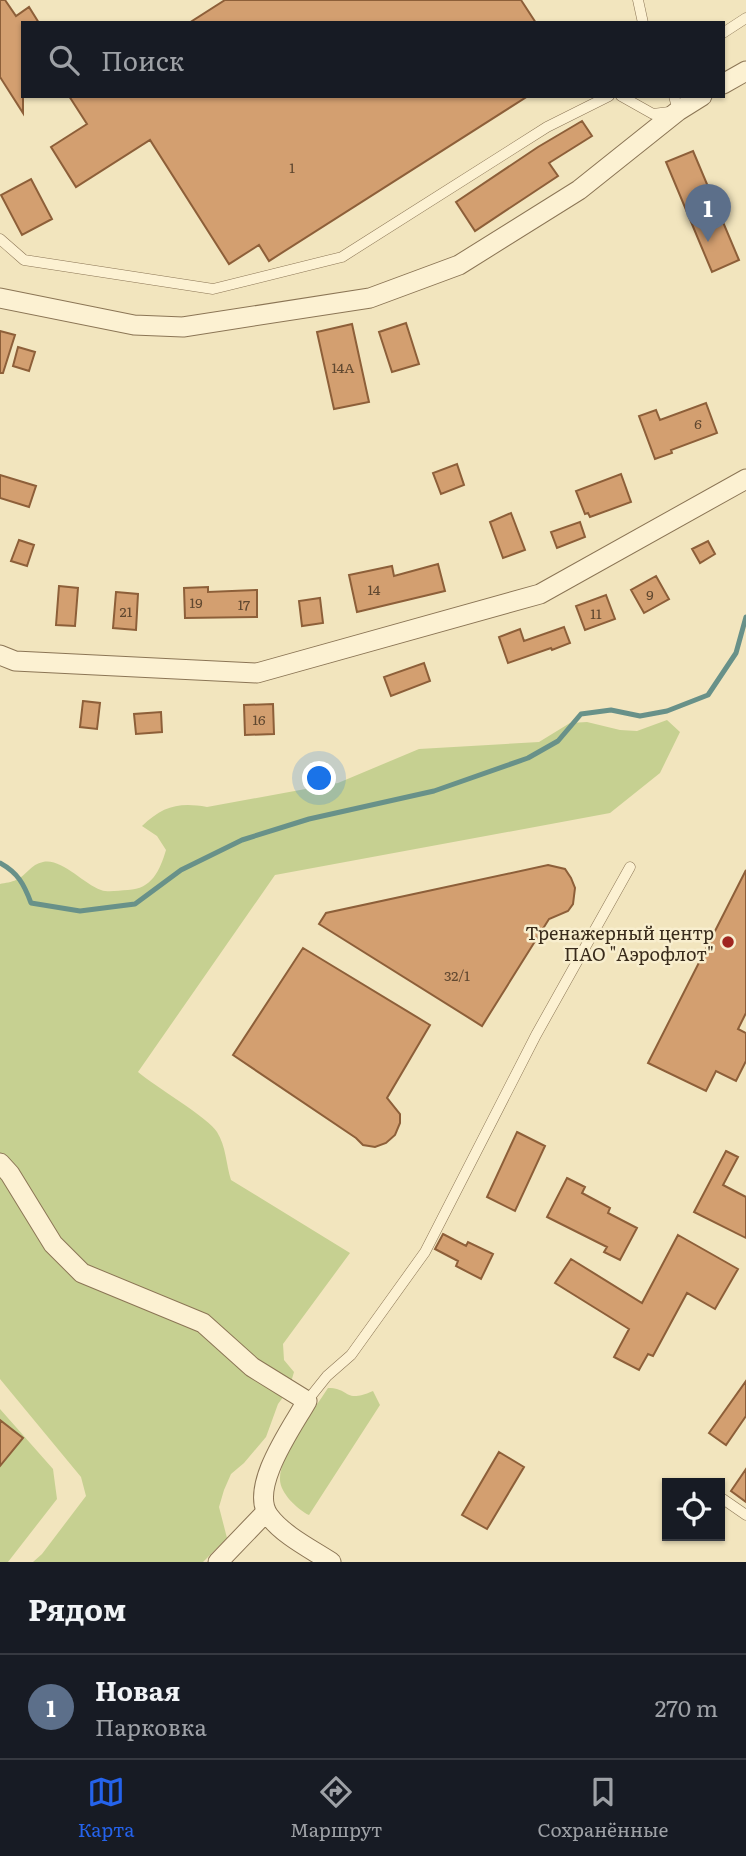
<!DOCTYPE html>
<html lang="ru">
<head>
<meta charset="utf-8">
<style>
  body { margin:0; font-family:Literata,serif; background:#20242c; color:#f1f3f6 }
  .controls { position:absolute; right:21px; bottom:21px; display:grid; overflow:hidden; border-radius:0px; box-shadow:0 2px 5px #0004 }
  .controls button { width:63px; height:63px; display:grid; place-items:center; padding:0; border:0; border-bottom:2px solid #363941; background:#171b24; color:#f1f3f6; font:35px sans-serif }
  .you { position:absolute; left:320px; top:779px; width:24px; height:24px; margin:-18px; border:5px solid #fff; border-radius:50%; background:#1a73e8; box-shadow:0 0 0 10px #1a73e833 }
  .badge { display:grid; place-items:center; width:46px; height:46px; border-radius:50%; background:#2563eb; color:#fff; font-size:23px; font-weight:700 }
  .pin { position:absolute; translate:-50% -58px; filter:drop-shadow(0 2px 4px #0008) }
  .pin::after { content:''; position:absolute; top:37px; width:24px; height:21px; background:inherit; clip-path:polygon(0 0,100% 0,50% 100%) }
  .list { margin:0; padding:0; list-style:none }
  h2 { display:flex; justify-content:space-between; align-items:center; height:91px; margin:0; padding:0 28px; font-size:30px }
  h2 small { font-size:23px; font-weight:400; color:#9ea1a6 }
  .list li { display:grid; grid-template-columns:46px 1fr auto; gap:21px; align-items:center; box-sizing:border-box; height:105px; padding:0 28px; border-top:2px solid #363941 }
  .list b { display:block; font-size:26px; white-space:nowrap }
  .list p { margin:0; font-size:23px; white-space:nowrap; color:#9ea1a6 }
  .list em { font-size:23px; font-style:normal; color:#9ea1a6 }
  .icon { flex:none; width:38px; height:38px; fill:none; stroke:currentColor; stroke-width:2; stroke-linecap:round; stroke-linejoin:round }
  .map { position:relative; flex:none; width:746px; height:1562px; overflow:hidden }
  .search { position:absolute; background:#171b24; box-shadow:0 2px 5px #0004; left:21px; right:21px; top:21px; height:77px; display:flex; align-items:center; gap:18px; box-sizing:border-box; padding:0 24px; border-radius:0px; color:#9ea1a6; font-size:26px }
  .sheet { height:196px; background:#171b24 }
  nav { display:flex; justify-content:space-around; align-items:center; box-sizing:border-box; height:98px; border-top:2px solid #363941; background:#171b24; font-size:19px; color:#9ea1a6 }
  nav a { display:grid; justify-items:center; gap:4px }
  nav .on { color:#2563eb }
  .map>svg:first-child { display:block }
  .green { fill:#c6d091 }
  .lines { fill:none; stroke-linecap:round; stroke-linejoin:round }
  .stream { stroke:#689189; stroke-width:5 }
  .building { fill:#d39f70; stroke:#8d5f39; stroke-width:2 }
  .service-casing { stroke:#8b7555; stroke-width:11 }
  .minor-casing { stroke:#8b7555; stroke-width:21 }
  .service { stroke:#fcf1d2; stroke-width:10 }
  .minor { stroke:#fcf1d2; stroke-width:19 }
  .poi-dot { fill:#a02620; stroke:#f8eece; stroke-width:2.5 }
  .labels { text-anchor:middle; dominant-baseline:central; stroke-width:5; stroke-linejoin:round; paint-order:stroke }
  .number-label { font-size:14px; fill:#604830 }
  .poi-label { font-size:18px; fill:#392b1b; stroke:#f8eece; text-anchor:end }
</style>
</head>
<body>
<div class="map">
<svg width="746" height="1562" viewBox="0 0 746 1562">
  <rect width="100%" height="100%" fill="#f2e5be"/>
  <path class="green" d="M667,720l13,12 -20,41 -50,40 -335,62 -137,197c16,14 71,46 79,60 9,14 9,32 14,48l119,73 -67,91 1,16 10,12 -5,17 -11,15 -12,33 -22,26 -13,11 -7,16 -5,17 8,31 -24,24h-170l9,-8 44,-58 -5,-19 -81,-98v-495c5,-1 12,-2 16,-4 10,-4 15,-16 27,-18 19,-4 40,22 58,28 8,3 18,0 27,0 24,-1 32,-20 38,-40l-9,-14 -15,-10c21,-20 37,-24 65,-19l131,-24 81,-34 120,-7 31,-19 17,-1 33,8 17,1z
    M328,1388c23,0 15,16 45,3l7,14 -71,110c-12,-6 -30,-23 -29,-37 0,-22 35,-70 48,-90z
    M0,1409l53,60 4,30 -49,63h-8z"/>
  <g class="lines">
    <path class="stream" d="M0,863c18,10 24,21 31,40l49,8 55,-7 46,-34 61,-30 67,-21 125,-28 94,-33 30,-17 23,-27 30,-4 29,6 27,-5 41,-16 28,-42 10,-36"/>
  </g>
  <path class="building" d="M0,0h5l11,16 13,-9 10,16h-16v90l-23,-36z
    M225,0h296l15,23h-347z
    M69,96h459l-259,165 -10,-16 -30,19 -79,-124 -74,47 -25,-40 36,-23z
    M582,121l10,15 -43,27 9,13 -83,55 -19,-29 82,-55z
    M693,151l46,109 -27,12 -46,-110z
    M31,179l21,40 -30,16 -21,-40z
    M406,323l13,41 -27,8 -13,-40z
    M352,324l17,78 -35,7 -17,-77z
    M0,331l15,4 -12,38h-3z
    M18,347l17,5 -6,19 -16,-5z
    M706,403l11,30 -46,17 1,3 -17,6 -16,-43 17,-6 4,10z
    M457,464l7,21 -23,9 -8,-21z
    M621,474l10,28 -41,15 -2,-4 -3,1 -9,-23z
    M0,475l36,11 -7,21 -29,-9z
    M511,513l14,37 -22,8 -13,-36z
    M580,522l5,15 -28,11 -6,-16z
    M19,540l15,5 -7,21 -16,-5z
    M708,541l7,13 -15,9 -8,-14z
    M438,564l7,27 -88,21 -8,-37 43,-9 2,10z
    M656,576l13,23 -25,14 -13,-23z
    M59,586l19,2 -3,38 -19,-1z
    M208,587v5l49,-2v27l-72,1 -1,-30z
    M116,592l22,2 -2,36 -23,-2z
    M606,595l9,24 -30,11 -9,-24z
    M320,598l3,25 -21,3 -3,-25z
    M564,627l6,16 -18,7 -1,-2 -43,15 -9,-26 21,-8 4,12z
    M424,663l6,18 -39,15 -7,-19z
    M83,701l17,2 -3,26 -17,-2z
    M273,704l1,30 -29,1 -1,-30z
    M161,712l1,20 -26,2 -2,-20z
    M548,865l17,4 6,9 4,10 -2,16 -5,7 -19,8 -67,107 -163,-102 7,-11z
    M746,870v143l-8,16 8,4v28l-10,20 -20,-10 -10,20 -58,-28z
    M303,948l127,77 -43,73 13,16v9l-5,12 -9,8 -11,4 -12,-2 -7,-7 -123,-83z
    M517,1132l28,14 -30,65 -28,-14z
    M726,1151l12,6 -15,28 23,12v41l-52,-26z
    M567,1178l18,9 -3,6 28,15 -2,5 29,15 -17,32 -16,-8 3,-5 -60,-30z
    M443,1234l23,12 2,-4 25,12 -12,25 -25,-13 2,-5 -23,-12z
    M678,1235l60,34 -23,40 -28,-16 -34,63 -5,-2 -9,16 -25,-13 15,-28 -74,-46 16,-24 71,44z
    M746,1381v35l-20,29 -17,-12z
    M0,1420l23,18 -23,28z
    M499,1452l25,15 -37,62 -25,-14z
    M746,1469v33l-15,-11z"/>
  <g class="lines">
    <defs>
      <path id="service" d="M638,0l5,23
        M723,33l23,-15
        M621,96l32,18 25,-3 -4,-15
        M0,239l24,21 189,29 129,-32 205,-130 62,-31
        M307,1401l20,-25 24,-21 74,-103 111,-217 94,-168
        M720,1497l26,18"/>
      <path id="minor" d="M723,84l23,-13
        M0,298l134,27 49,2 187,-29 89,-33 120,-75 99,-79 24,-15
        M0,655l15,6 242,12 283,-79 206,-115
        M0,1163l10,11 43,70 29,29 121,50 49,44 55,34c-14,25 -59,87 -38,115 14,19 42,33 62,46
        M218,1562l48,-50"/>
    </defs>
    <use href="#service" class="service-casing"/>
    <use href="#minor" class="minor-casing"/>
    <use href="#service" class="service"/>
    <use href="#minor" class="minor"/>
  </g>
  <circle class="poi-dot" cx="728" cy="942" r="7"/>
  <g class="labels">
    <g class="number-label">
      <text x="292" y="167">1</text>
      <text x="343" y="367">14А</text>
      <text x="698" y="423">6</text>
      <text x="374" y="589">14</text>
      <text x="650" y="594">9</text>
      <text x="196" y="602">19</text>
      <text x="244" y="604">17</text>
      <text x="126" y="611">21</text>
      <text x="596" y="613">11</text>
      <text x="259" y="719">16</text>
      <text x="457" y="975">32/1</text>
    </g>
    <g class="poi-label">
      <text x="714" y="932">Тренажерный центр<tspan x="714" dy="21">ПАО "Аэрофлот"</tspan></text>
    </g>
  </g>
</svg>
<div class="controls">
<button><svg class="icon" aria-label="locate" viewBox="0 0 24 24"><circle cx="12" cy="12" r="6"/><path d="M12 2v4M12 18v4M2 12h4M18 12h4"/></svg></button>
</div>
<div class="you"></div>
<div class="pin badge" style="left:708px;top:242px;background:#5c6f8a">1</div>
<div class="search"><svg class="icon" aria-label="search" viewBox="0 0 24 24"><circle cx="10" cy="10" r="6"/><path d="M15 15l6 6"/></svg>Поиск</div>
</div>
<section class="sheet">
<h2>Рядом<small></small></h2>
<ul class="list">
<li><span class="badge" style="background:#5c6f8a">1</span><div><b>Новая</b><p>Парковка</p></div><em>270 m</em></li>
</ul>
</section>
<nav>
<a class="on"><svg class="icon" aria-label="map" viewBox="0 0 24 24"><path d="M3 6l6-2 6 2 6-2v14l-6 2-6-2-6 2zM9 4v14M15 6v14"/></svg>Карта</a>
<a><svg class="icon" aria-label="directions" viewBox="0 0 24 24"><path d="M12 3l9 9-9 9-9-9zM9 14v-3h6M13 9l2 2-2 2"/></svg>Маршрут</a>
<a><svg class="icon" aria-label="saved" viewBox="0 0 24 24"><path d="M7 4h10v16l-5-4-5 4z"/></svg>Сохранённые</a>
</nav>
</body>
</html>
